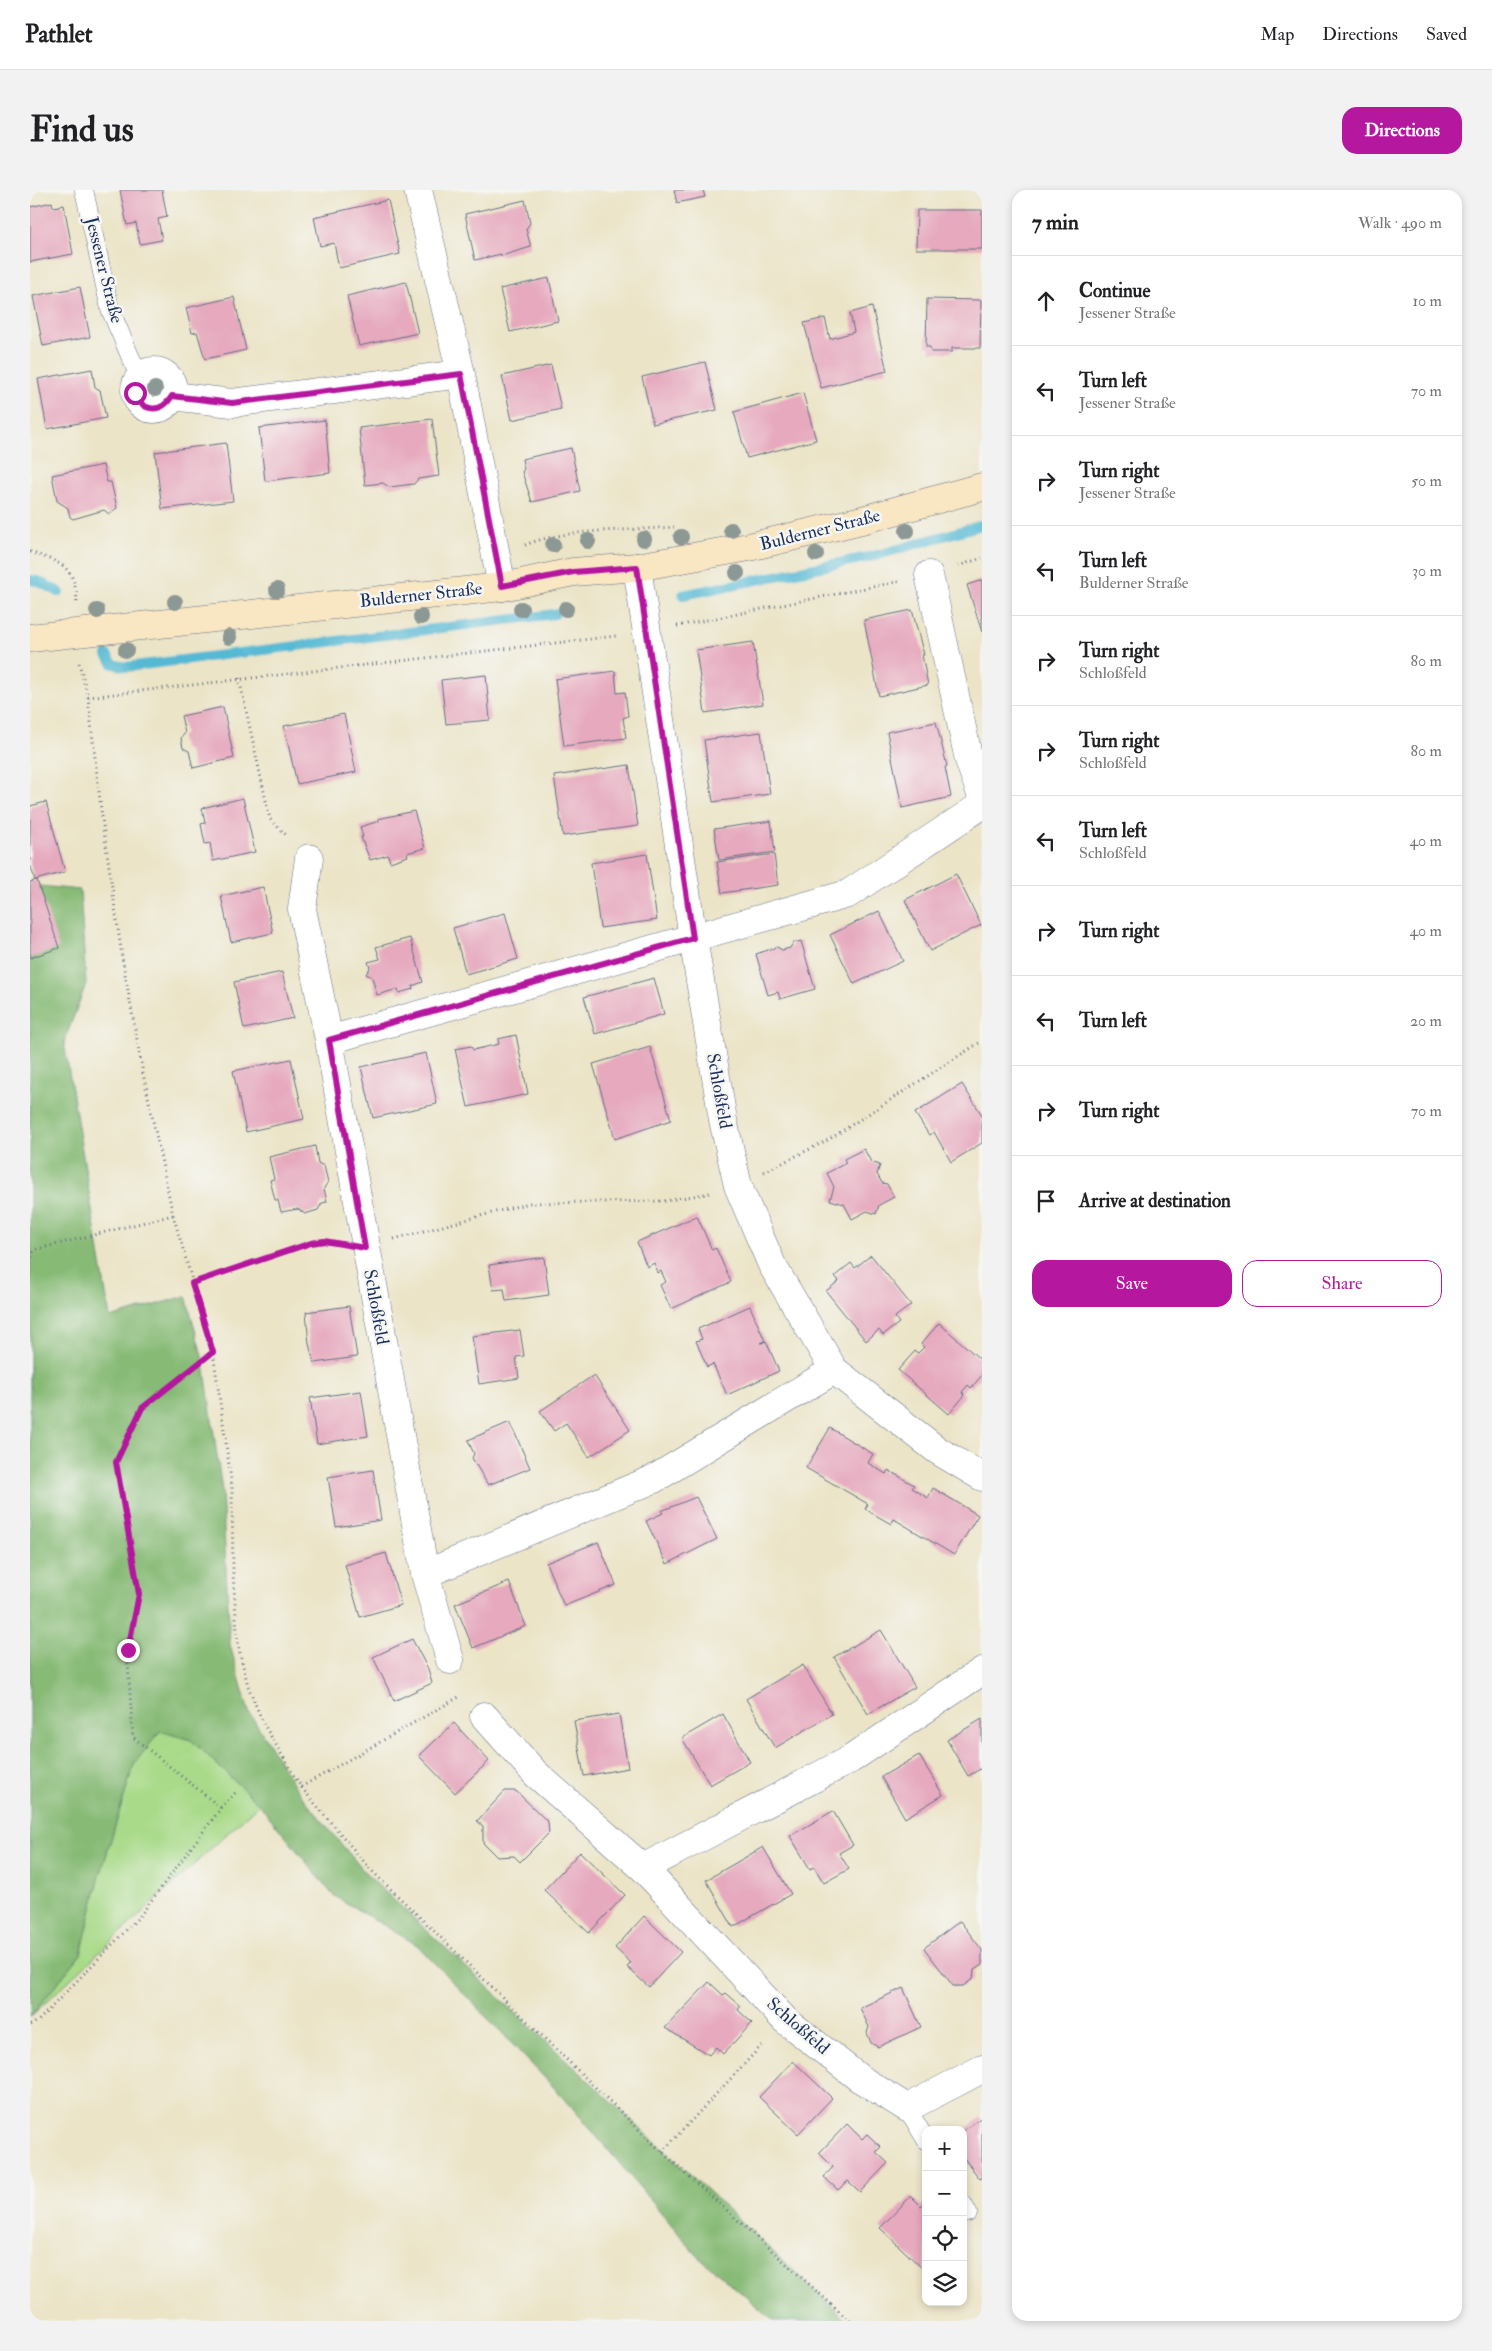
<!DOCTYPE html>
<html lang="en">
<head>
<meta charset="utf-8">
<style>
  body { margin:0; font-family:"IM FELL Double Pica",serif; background:#f2f2f2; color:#202124 }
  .controls { position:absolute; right:15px; bottom:15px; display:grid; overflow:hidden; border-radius:10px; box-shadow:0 2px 8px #0003 }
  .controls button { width:45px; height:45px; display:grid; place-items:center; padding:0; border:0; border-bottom:1px solid #e0e0e0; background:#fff; color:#202124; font:25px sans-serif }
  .stop { position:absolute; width:15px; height:15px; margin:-11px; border:4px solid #b5179e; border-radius:50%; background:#fff }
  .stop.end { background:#b5179e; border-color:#fff; box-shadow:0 1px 5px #0008 }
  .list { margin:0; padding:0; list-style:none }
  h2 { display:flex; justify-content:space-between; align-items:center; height:65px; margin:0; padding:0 20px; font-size:21px }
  h2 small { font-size:16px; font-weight:400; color:#757577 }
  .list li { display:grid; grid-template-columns:32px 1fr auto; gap:15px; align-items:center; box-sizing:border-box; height:90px; padding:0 20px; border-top:1px solid #e0e0e0 }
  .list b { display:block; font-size:19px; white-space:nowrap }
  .list p { margin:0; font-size:16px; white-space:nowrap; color:#757577 }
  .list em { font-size:16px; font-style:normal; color:#757577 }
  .actions { display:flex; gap:10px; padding:15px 20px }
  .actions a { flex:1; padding:11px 0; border:1px solid #b5179e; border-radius:15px; text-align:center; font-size:18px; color:#b5179e }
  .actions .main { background:#b5179e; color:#fff }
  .icon { flex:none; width:28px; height:28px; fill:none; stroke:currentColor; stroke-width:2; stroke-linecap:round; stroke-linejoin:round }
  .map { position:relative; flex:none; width:952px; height:2131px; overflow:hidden; border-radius:15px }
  header { display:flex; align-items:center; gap:30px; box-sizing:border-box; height:70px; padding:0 25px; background:#fff; border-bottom:1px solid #e0e0e0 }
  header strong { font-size:24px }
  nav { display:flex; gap:28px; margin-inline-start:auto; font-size:18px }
  .intro { display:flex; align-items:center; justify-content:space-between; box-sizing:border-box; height:120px; padding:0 30px }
  h1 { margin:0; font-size:35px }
  .button { padding:12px 22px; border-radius:15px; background:#b5179e; color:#fff; font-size:18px; font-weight:700 }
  main { display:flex; gap:30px; padding:0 30px }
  aside { flex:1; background:#fff; border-radius:15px; box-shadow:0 2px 8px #0003 }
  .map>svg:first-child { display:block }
  .green { fill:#a9da89; stroke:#628474 }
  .forest { fill:#86ba75; stroke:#50746a }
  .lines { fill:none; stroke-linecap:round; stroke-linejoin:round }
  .stream { stroke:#56b9d4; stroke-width:10 }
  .building { fill:#e6a9be }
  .lane-casing { stroke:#646e83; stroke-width:19 }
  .street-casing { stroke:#646e83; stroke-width:29 }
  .secondary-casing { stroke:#646e83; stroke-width:29 }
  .path { stroke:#646e83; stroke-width:3; stroke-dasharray:1 4; stroke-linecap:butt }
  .lane { stroke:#fff; stroke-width:18 }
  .street { stroke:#fff; stroke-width:28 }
  .secondary { stroke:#f9e7c3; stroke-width:28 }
  .tree { fill:#8c9893 }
  .route { stroke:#b5179e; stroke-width:6 }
  .labels { text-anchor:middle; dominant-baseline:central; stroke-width:5; stroke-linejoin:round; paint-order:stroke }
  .street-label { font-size:18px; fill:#1b2f5e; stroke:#f6f6f2 }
</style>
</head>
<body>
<header>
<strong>Pathlet</strong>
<nav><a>Map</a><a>Directions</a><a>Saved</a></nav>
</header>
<div class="intro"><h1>Find us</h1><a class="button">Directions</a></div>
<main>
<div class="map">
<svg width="952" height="2131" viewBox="0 0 952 2131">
  <rect width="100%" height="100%" fill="#f6f6f2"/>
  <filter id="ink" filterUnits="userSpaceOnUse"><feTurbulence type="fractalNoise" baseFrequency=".02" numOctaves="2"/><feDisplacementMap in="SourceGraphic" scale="10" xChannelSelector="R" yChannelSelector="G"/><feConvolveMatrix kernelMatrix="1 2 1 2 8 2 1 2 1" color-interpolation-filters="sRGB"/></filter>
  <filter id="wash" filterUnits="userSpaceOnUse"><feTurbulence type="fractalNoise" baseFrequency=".0096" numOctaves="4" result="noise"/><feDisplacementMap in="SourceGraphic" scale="20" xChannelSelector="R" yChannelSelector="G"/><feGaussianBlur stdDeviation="1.12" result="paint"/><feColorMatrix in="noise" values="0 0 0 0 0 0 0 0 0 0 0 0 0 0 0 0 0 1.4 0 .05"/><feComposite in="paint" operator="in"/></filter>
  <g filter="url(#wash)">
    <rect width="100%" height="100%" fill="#ebe4c7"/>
    <path class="green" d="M130,1541l31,9 68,64 -228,212 50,-62 18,-75 35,-115z"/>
    <path class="forest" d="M0,695l50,5 6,94 -22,58 46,276 76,-22 18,67 18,128 8,154 19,67 51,82 67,81 481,446h-74l-77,-66 -132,-156 -148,-154 -84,-50 -74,-91 -68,-64 -31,-9 -26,33 -35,115 -18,75 -51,63z"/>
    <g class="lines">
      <path class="stream" d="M0,390l8,1 21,11
        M653,405l191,-39 108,-31
        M77,465l6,9 13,3 429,-53"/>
    </g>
    <g id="blocks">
      <path class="building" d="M90,0h42l5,27 -9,2 4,21 -22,4 -4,-21 -9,2z
        M644,0h29l2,7 -28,6z
        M358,10l12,54 -61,14 -5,-25 -14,3 -6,-29z
        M495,10l5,23 -4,6 5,18 -30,9v-2l-26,6 -10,-46z
        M22,12l1,5 11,-2 9,49 -43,8v-55z
        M887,20h65v39h-66z
        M519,88l9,43 -48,11 -10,-43z
        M376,92l12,51 -59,13 -12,-50z
        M50,97l10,50 -47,9 -10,-50z
        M204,107l12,53 -41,9 -8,-27 -5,1 -6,-25z
        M897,109l54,1 -1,48h-28v4h-21l-1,-5h-4z
        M842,117l15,64 -66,17 -17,-65 21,-5 5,21 24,-7 -4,-19z
        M675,172l12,48 -64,14 -11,-47z
        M521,175l10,44 -49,11 -10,-44z
        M62,179l3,18 5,3 6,28 -59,11 -9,-50z
        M773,203l13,47 -69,18 -13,-46z
        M402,229l7,57 -21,3 -4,5 -25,3 -6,-4 -18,2 -6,-57z
        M295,230l5,53 -65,8 -6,-53z
        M196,253l7,58 -71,8 -7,-57z
        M541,258l9,43 -48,11 -10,-30 2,-3 -2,-10z
        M73,275l4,17h4l6,26 -8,6 -5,-4 -31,9 -3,-2 -2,-9 -11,-7 -5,-26z
        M952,390v52l-15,-47z
        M882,420l12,45h-2l6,30 -49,11 -15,-76z
        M723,452l10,62 -58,9 -9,-63z
        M585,481l2,22 8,-1 3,24 -5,2 3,20 -62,8 -9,-67z
        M456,485l4,45 -44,4 -5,-44z
        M193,517l11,51 -41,10 -4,-17 -6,-3 -2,-10 4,-5 -4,-17z
        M314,524l12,58 -59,12 -13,-58z
        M906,532l11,44 -2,1 6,30 -49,11 -15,-76z
        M731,542l9,62 -57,8 -9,-62z
        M599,575l9,61 -75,10 -9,-60z
        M213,608l12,54 -42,9 -3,-18 -5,1 -4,-20 4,-1 -3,-15z
        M16,612l19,70 -30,8 -5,-16v-58z
        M384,621l11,37 -18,5 1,3 -18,6 -2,-7 -18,5 -9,-23h2l-3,-10 19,-6 -1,-2z
        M741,631l4,31 -56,8 -5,-31z
        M617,664l10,66 -57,8 -9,-65z
        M744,664l4,31 -56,8 -5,-31z
        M926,684l25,51 -51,26 -25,-51z
        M7,690l22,68 -29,10v-76z
        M233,697l10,46 -42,9 -10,-46z
        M849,721l24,50 -49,23 -24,-49z
        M475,723l13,46 -52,15 -13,-46z
        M380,748l13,44 -11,4 1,3 -14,4 -1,-4 -21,6 -5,-18 -6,-3 4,-6 -2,-6 12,-3 -4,-12z
        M771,751l14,48 -35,10 -2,-7 -10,3 -12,-41 21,-7 5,3 8,-2 3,-5z
        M252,782l11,46 -49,11 -10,-47z
        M624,788l10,36 -69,20 -11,-37z
        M486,845l12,59 -60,13 -13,-58 16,-3 2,4 26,-6 -1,-5z
        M620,857l21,73 -56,19 -22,-75z
        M396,863l11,51 -64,14 -12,-51z
        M261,869l13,60 -58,13 -13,-61z
        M932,894l20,31v28l-31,19 -17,-30 -5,3 -14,-22z
        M285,956l3,17 6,3 4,16 -4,6 3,14 -5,1 -4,7 -13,4 -7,-5 -17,3 -3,-12h-3l-5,-20 4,-1 -5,-22z
        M834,959l7,13 9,3 -3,9 5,9 5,1 7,13 -15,8 -3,9 -9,-3 -15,8 -8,-15 -14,-4 4,-13 -7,-14 19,-10 -2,-4z
        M667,1026l15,34 4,-2 15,34 -60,27 -11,-24 6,-3 -5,-11 -3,2 -4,-10 -7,4 -10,-25z
        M841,1065l40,50 -16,12 4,6 -16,12 -4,-5 -13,11 -40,-50 13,-10 -4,-5 16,-13 4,5z
        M514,1067l5,38 -43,6 -2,-12 -11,1 -4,-25z
        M319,1116l8,51 -43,6 -5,-19 -3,-32z
        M720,1116l15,35 -4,2 5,-2 13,30 -52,24 -14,-31 -6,3 -11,-26 6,-2 -4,-10z
        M909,1133l43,38v14l-11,13 -3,-3 -6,7 3,3 -16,19 -51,-44 17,-19 3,2 6,-6 -3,-3z
        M490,1140l4,26 -8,1 3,21 -40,6 -7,-48z
        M564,1185l36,55 -41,27 -23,-34 -12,8 -14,-20z
        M331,1201l7,45 -51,8 -7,-46z
        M480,1232l20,46 -42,17 -16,-27 2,-4 -6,-14z
        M800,1238l43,26 -5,9 18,11 2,-4 26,15 -2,3 16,10 5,-10 45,27 -24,40 -60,-36 -3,5 -26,-15 3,-5 -62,-36z
        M343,1280l8,50 -45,7 -8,-50z
        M666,1307l21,42 -50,25 -21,-43 17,-8 -2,-2z
        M568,1352l18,43 -52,21 -18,-43z
        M356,1363l15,52 -41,12 -15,-52z
        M479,1392l17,44 -53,22 -18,-44z
        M851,1440l34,57 -47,27 -34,-57z
        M382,1449l16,30 4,14 -38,18 -21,-44z
        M773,1475l29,49 -57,34 -29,-49z
        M589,1524l9,54 -44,8 -10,-55z
        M693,1524l27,48 -40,23 -28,-47z
        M952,1529v49l-14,8 -21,-36z
        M424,1533l35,38 -34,32 -36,-37z
        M889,1565l24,40 -38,23 -24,-41z
        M475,1601h11l32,31 1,11 -29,29 -6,-6 -17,1 -14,-14v-17l-6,-5z
        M803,1621l20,34 -14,8 10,16 -25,14 -10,-16 -4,2 -20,-33z
        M733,1657l28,47 -58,33 -27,-47z
        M550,1662l45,43 -36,38 -45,-43z
        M614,1726l37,36 -32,35 -22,-20 4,-4 -16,-15z
        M930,1731l22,29v15l-8,5 -1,9 -10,7h-10l-29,-38z
        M679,1792l14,13 3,-2 15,13 -3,4 14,13 -29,31 -7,-7 -7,8 -44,-27z
        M873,1798l18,39 -43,20 -7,-4 -4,-10 2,-6 -9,-19z
        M763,1871l39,37 -34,36 -39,-37z
        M952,1927v61l-2,1 -17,-22v-26z
        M817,1934l15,15 5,-5 14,13 -5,5 12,11 -28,29 -12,-11 -10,9 -14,-13 9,-10 -14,-14z
        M881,2006l10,10 5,-5v65l-3,3 -43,-41z"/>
    </g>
  </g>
  <g filter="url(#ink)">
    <use href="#blocks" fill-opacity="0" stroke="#646e83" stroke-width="1"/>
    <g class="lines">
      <defs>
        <path id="lane" d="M54,0l26,119 29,68
          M877,1918l19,32
          M933,2014l5,9"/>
        <path id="street" d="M388,0l43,184 41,213
          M105 200a19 19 0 1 1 38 0a19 19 0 1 1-38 0Z
          M142,206l60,7 229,-29
          M607,377l56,371 30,182 15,66 34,79 62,105 103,80 45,27
          M899,385l40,185 13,37
          M279,668l-7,51 27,131 96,534 25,86
          M299,850l519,-146 134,-89
          M395,1384l229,-95 180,-109
          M454,1526l52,58 107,94 142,152 74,58 48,30 75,-39
          M613,1678l208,-109 131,-88"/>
        <path id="secondary" d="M0,448l472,-51 71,-15 64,-5 112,-20 113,-27 120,-33"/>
      </defs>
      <use href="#lane" class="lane-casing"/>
      <use href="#street" class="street-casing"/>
      <use href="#secondary" class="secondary-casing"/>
      <path class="path" d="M495,355c41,-17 104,-14 149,-18
        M0,362c32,11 46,14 47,52
        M928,376l24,-8
        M647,436l224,-45
        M49,473l9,34 14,121 21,145 20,110 30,142 40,137 19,134 1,88 5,71 10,41 15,37 38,64 70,83 291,282 188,169
        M209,488l31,141 18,18
        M58,507l528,-61
        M734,982l64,-32 154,-99
        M364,1049l135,-36 136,-2 45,-8
        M0,1072l4,-12 139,-35
        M162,1093l119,-40h24
        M183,1162l-71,57 -26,53 23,132 -12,56 6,87 88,71
        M271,1597l158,-90
        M0,1835l8,-4 101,-104 82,-109 16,-17
        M632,1962l102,-109"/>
      <use href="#lane" class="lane"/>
      <use href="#street" class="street"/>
      <use href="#secondary" class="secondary"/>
    </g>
    <g class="tree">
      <circle cx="125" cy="199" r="8"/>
      <circle cx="701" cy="340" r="8"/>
      <circle cx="877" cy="341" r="8"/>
      <circle cx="651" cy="347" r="8"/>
      <circle cx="614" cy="349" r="8"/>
      <circle cx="558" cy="351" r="8"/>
      <circle cx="523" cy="355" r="8"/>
      <circle cx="786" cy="364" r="8"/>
      <circle cx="707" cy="383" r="8"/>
      <circle cx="247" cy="400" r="8"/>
      <circle cx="145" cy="412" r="8"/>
      <circle cx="491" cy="419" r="8"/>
      <circle cx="536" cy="419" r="8"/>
      <circle cx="67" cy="421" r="8"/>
      <circle cx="391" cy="427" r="8"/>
      <circle cx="199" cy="447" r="8"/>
      <circle cx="96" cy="460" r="8"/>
    </g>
  </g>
  <g class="lines" filter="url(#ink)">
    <path class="route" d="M98,1460l11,-56 -23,-132 26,-54 71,-56 -21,-69 119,-40 13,-2 41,7 -36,-208 364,-102 -56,-371 -64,5 -71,14 -41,-212 -229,29 -60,-7c-11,18 -30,16 -37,-3"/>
  </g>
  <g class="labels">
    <g class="street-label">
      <text transform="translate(74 80) rotate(76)">Jessener Straße</text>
      <text transform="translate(790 340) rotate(-14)">Bulderner Straße</text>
      <text transform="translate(391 405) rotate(-6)">Bulderner Straße</text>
      <text transform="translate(689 901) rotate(80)">Schloßfeld</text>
      <text transform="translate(346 1117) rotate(80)">Schloßfeld</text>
      <text transform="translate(768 1836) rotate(41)">Schloßfeld</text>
    </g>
  </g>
</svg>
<div class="controls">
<button>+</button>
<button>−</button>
<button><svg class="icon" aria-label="locate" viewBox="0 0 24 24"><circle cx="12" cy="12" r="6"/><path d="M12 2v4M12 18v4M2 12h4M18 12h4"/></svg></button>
<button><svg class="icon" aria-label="layers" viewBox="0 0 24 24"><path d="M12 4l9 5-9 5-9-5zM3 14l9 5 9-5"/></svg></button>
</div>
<div class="stop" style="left:105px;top:203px"></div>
<div class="stop end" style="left:98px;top:1460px"></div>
</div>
<aside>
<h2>7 min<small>Walk · 490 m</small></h2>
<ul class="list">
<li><svg class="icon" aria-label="ahead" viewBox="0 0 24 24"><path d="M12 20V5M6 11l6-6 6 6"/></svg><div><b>Continue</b><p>Jessener Straße</p></div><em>10 m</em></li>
<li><svg class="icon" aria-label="left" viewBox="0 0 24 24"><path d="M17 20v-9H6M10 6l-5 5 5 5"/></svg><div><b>Turn left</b><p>Jessener Straße</p></div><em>70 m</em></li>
<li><svg class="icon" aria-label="right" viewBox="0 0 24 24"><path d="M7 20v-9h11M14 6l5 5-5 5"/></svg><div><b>Turn right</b><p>Jessener Straße</p></div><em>50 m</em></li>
<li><svg class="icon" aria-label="left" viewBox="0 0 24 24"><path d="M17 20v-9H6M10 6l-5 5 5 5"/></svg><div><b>Turn left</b><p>Bulderner Straße</p></div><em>30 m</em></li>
<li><svg class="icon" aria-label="right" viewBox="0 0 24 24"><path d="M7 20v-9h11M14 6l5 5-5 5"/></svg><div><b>Turn right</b><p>Schloßfeld</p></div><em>80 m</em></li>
<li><svg class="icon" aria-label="right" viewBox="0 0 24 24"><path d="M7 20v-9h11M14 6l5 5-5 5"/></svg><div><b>Turn right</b><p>Schloßfeld</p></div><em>80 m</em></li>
<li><svg class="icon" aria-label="left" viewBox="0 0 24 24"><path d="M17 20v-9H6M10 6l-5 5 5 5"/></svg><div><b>Turn left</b><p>Schloßfeld</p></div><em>40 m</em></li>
<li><svg class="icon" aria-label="right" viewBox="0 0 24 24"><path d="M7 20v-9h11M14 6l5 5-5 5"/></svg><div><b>Turn right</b></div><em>40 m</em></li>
<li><svg class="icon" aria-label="left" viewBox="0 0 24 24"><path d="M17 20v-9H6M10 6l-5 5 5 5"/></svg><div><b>Turn left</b></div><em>20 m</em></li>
<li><svg class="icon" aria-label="right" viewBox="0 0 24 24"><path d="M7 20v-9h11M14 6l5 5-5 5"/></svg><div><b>Turn right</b></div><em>70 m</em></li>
<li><svg class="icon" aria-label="arrive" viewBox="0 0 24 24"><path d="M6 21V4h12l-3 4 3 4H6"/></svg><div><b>Arrive at destination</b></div></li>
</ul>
<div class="actions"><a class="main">Save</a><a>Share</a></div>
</aside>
</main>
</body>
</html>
